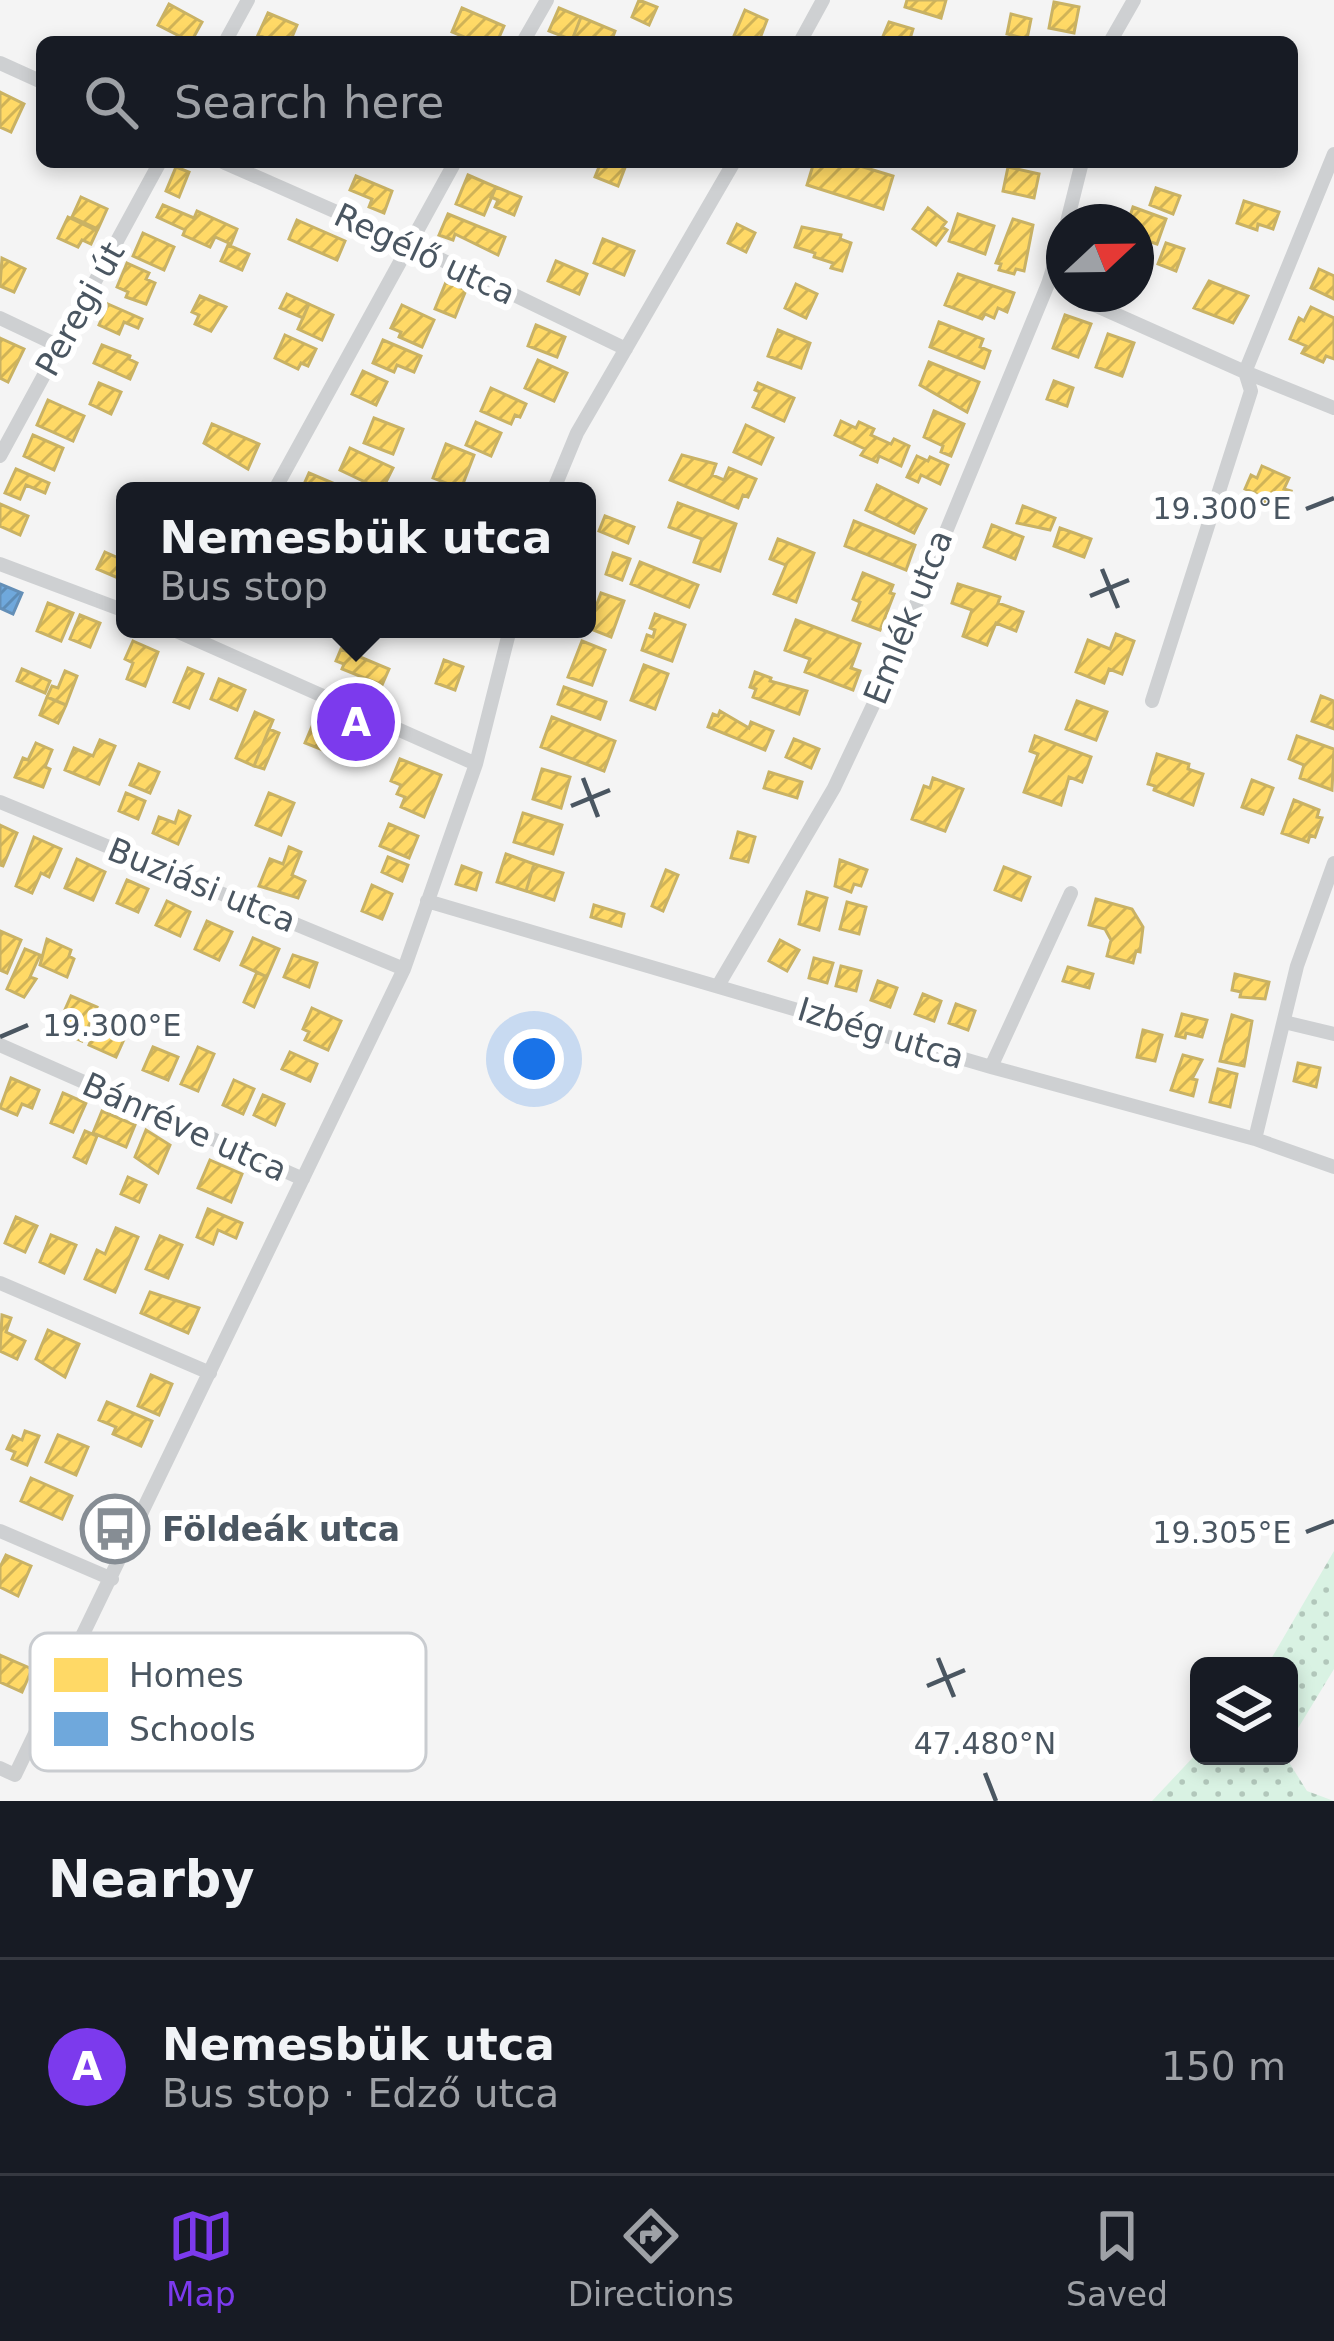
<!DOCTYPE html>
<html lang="en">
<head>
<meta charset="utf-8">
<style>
  body { margin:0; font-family:"DejaVu Sans",sans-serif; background:#20242c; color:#f1f3f6 }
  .controls { position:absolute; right:36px; bottom:36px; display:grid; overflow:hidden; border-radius:18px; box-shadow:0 6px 18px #0003 }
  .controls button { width:108px; height:108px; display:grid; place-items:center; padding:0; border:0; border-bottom:3px solid #363941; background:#171b24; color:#f1f3f6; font:60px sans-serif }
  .compass { position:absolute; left:1046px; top:204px; width:108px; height:108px; border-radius:50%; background:#171b24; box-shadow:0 6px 18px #0003; rotate:68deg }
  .you { position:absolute; left:534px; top:1059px; width:42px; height:42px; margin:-30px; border:9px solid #fff; border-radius:50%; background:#1a73e8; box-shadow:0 0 0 18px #1a73e833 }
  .badge { display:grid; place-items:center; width:78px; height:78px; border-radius:50%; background:#7c3aed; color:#fff; font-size:39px; font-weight:700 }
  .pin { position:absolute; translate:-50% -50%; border:6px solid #fff; box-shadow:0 3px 12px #0006 }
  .popup { position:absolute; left:116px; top:482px; width:480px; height:156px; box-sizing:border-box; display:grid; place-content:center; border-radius:18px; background:#171b24; filter:drop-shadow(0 3px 9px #0005); font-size:39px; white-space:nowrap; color:#9ea1a6 }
  .popup b { font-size:45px; color:#f1f3f6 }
  .popup::after { content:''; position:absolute; left:50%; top:100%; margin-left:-24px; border:24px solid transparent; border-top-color:#171b24 }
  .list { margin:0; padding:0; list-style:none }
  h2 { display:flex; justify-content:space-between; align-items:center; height:156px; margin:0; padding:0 48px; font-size:51px }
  h2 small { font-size:39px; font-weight:400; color:#9ea1a6 }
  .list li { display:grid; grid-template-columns:78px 1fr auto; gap:36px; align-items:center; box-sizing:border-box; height:216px; padding:0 48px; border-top:3px solid #363941 }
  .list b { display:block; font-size:45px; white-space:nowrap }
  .list p { margin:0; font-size:39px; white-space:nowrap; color:#9ea1a6 }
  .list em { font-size:39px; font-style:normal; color:#9ea1a6 }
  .icon { flex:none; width:66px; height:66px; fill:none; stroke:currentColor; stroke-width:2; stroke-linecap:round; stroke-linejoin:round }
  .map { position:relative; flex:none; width:1334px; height:1801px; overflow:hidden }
  .search { position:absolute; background:#171b24; box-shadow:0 6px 18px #0003; left:36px; right:36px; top:36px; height:132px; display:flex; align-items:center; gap:30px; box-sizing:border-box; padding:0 42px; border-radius:18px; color:#9ea1a6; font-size:45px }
  .sheet { height:372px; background:#171b24 }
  nav { display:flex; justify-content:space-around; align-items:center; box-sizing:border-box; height:168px; border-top:3px solid #363941; background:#171b24; font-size:33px; color:#9ea1a6 }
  nav a { display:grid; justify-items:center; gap:6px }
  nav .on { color:#7c3aed }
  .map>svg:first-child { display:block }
  .grass { fill:url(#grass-dots) }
  .homes { fill:url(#homes-hatch); stroke:#c9b264; stroke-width:3 }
  .schools { fill:url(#schools-hatch); stroke:#648fb7; stroke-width:3 }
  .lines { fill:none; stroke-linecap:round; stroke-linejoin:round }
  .minor { stroke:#ced0d2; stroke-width:14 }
  .ticks { fill:none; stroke:#4a5661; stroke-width:4.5 }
  .labels { text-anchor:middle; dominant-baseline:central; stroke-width:12; stroke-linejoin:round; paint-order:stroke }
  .street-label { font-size:33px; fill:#4a5661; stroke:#fff }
  .poi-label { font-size:33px; font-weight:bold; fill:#4a5661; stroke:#fff; text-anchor:start }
  .key { fill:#fff; stroke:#c9ccd0; stroke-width:3 }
  .key-label { font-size:33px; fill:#4a5661 }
  .ticks-label { font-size:30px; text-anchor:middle; fill:#4a5661; stroke:#fff; stroke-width:12; stroke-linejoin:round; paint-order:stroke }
</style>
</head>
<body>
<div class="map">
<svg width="1334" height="1801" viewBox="0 0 1334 1801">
  <defs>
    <pattern id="grass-dots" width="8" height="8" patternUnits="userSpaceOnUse" patternTransform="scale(3)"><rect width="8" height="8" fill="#d9f2e3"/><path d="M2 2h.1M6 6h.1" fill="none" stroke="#b2c7bb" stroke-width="1.8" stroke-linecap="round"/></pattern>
    <pattern id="homes-hatch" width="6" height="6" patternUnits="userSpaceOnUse" patternTransform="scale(3)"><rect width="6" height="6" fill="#ffd966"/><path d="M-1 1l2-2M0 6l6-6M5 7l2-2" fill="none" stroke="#d0b357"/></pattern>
    <pattern id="schools-hatch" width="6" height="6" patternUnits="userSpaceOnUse" patternTransform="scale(3)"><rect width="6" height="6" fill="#6fa8dc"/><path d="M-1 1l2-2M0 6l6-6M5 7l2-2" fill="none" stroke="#5d8cb6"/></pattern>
  </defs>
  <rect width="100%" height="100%" fill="#f4f4f4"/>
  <path class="grass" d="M1334,1551v118l-45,74v-77h-22z
    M1199,1751v5h86l22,35 27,10h-182z"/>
  <path class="homes" d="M639,0l18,7 -8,18 -17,-8z
    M907,0h39l-5,18 -36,-11z
    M1054,2l25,5 -5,26 -25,-5z
    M169,4l33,18 -11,20 -33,-17z
    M462,8l42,18 -7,16h-21l-24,-10z
    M559,8l22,9 -9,23 -23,-9z
    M745,10l22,10 -8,21 -25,-5z
    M268,13l29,12 -7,17h-15l-17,-7z
    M1011,14l20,5 -4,20 -20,-5z
    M581,17l34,14 -4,11 -39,-2z
    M889,22l24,7 -4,13h-35l7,-1z
    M0,92l24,12 -13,28 -11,-5z
    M601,162l25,3 -8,21 -23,-9z
    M814,162h33l46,14 -10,33 -76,-24z
    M176,167l13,5 -10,25 -13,-6z
    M1008,167l31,7 -5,24 -31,-7z
    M468,175l28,12 -12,28 -28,-11z
    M356,176l36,15 -8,22 -15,-6 3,-8 -22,-9z
    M496,187l25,10 -7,18 -19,-8 3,-7 -7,-3z
    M1156,188l24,8 -7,18 -23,-9z
    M81,197l26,12 -9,20 -26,-12z
    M1244,201l35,11 -6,17 -15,-5 -1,6 -20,-7z
    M163,205l31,13 3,-7 40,18 -6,15 -16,-7 -5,10 -27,-12 2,-5 -28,-13z
    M1133,207l33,12 -9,25 -21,-7v-15h-8z
    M928,208l18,14 -4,5 5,3 -11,15 -23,-16z
    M448,214l57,23 -7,18 -43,-21 -2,6 -14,-5z
    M958,214l36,12 -9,28 -36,-13z
    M68,217l29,14 -6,13 -9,-4 -4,7 -20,-9z
    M1013,219l20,6 -9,46 -8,-2 -2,5 -15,-4 2,-6 -5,-1z
    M297,220l48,21 -8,19 -48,-21z
    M737,224l18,9 -9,19 -18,-9z
    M802,227l39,8 -1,4 11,4 -9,28 -11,-3 2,-5 -19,-6 1,-4 -20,-6z
    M143,233l31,14 -10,23 -31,-14z
    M603,239l31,12 -10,24 -30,-12z
    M1166,243l18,6 -8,22 -18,-7z
    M228,245l21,9 -7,16 -21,-9z
    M2,258l23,11 -11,23 -14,-6z
    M556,261l31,13 -8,20 -31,-13z
    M127,263l22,10 -3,6 9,4 -9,21 -20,-7 2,-5 -11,-5z
    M1319,269l15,7v23l-23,-11z
    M958,274l56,19 -7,19 -9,-4 -4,10 -9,-4 -3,5 -37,-14z
    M1209,281l39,15 -15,27 -39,-15z
    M446,282l20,8 -11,27 -20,-8z
    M796,284l21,10 -11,24 -21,-10z
    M287,294l22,10 -6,14 -23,-10z
    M200,296l26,11 -15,24 -16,-7 4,-9 -7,-3z
    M108,304l34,15 -4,9 -14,-6 -5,12 -20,-9z
    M309,304l24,11 -11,25 -24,-11z
    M402,305l32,15 -12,27 -23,-10 2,-5 -10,-4z
    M1311,307l23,11v41l-8,-3 -3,6 -21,-9 4,-7 -16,-7 9,-21 5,3z
    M1065,315l26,9 -13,33 -25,-9z
    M939,322l44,17 -3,8 10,4 -6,17 -54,-21z
    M536,325l29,12 -8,20 -29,-11z
    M778,330l32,13 -9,25 -33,-12z
    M1108,334l26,9 -12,33 -26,-9z
    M285,335l31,14 -8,17 -7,-3 -3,6 -23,-11z
    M0,338l24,11 -16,33 -8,-4z
    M383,340l38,16 -7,16 -17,-7 -3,7 -21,-9z
    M102,345l28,11 -1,3 8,4 -7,16 -36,-16z
    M538,360l29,13 -13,28 -29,-13z
    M929,362l50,20 -12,30 -47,-27z
    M363,371l24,11 -11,23 -24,-11z
    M1054,381l19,7 -6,18 -20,-7z
    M99,383l22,9 -10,22 -21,-10z
    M758,383l36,15 -10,23 -31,-14 7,-15 -5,-2z
    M491,388l35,16 -6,13 -5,-2 -4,9 -30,-13z
    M48,400l36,16 -11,25 -36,-16z
    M934,411l30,13 -13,32 -10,-4 2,-6 -19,-9z
    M374,418l29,11 -10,25 -29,-11z
    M841,421l15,7 3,-6 15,7 -3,6 20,9 3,-5 15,7 -8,20 -22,-10 -2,6 -16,-7 4,-6 -30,-14z
    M476,422l25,11 -10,23 -25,-11z
    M212,424l47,20 -11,25 -44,-26z
    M746,425l27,13 -12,26 -27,-12z
    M33,435l30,13 -9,22 -30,-14z
    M446,444l28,11 -13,34 -28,-11z
    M350,448l43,20 -11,22 -42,-20z
    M682,455l34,9 -4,11 12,5 5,-12 27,11 -8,18 -5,-2 -5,13 -68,-28z
    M917,456l11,5 2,-4 18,8 -8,19 -19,-9 -3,7 -11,-5z
    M1262,466l27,12 -5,11 7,2 -9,22 -19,-8 3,-7 -21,-9 6,-14 6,3z
    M16,469l33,14 -4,10 -19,-8 -6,14 -15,-6z
    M309,473l31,13 -2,5h-37z
    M877,485l49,24 -12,24 -48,-23z
    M678,503l58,21 -16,47 -26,-9 8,-23 -33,-12z
    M0,504l28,12 -8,19 -20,-9z
    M1023,506l32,12 -5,12 -33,-7z
    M605,516l29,11 -6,16 -29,-12z
    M854,521l61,24 -9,25 -61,-24z
    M992,525l31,12 -8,22 -31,-12z
    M1060,528l31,11 -7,18 -30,-11z
    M778,539l36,14 -18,49 -22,-8 12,-29 -16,-6z
    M105,552l20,9v20l-28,-12z
    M613,553l17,6 -8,21 -16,-6z
    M640,562l58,23 -9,22 -58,-23z
    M863,573l30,12 -3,8 4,1 -14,36 -27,-10 7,-18 -7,-3z
    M958,584l42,13 -2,6 25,9 -7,19 -20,-8 -9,22 -24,-9 9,-26 -20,-7z
    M601,593l23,8 -13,36 -23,-9z
    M48,603l25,10 -12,28 -24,-10z
    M655,614l30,11 -13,36 -30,-11 5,-15 6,2 2,-7 -5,-2z
    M80,615l20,8 -10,24 -20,-8z
    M796,620l64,24 -9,24 9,3 -7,19 -48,-18 5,-13 -25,-9z
    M1116,634l18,7 -12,33 -13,-5 -5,14 -28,-11 12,-32 22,9z
    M133,641l25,11 -13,34 -18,-7 6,-16 -8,-4z
    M582,641l23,9 -13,35 -24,-8z
    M341,649l48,20 -7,16 -40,-16 2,-5 -8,-3z
    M444,660l19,7 -8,23 -19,-7z
    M644,665l24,9 -13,35 -24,-9z
    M188,668l15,6 -14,34 -15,-6z
    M22,669l28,12 -5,12 -28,-12z
    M65,671l12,5 -11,29 -19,-8 5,-11 6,2z
    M755,672l16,6 -1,3 37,10 -8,23 -46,-17 3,-8 -6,-2z
    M219,679l26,11 -8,20 -26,-11z
    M564,687l42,15 -6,17 -42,-15z
    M1321,696l13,5v28l-22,-8z
    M47,697l19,8 -8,18 -18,-8z
    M1077,701l30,11 -11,28 -30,-11z
    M720,711l29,17 2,-6 22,9 -8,19 -57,-23 5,-13 5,2z
    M255,712l18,8 -19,46 -18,-8z
    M316,717l23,9 -11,26 -23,-9z
    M552,717l63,24 -11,30 -63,-24z
    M269,729l10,4 -15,36 -10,-3z
    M346,731l29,12 -9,21 -29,-12z
    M1035,736l56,21 -9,25 -13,-5 -8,28 -37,-13 14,-38 -8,-3z
    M1297,736l37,13 -2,41 -32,-12 4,-13 -15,-6z
    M794,739l25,10 -8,19 -25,-11z
    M100,740l15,6 -16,38 -34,-14 9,-22 19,8z
    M36,743l16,7 -7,17 5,2 -7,18 -28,-10 8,-19 5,2z
    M1157,754l32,10 -1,5 15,5 -10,31 -39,-15 1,-4 -7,-2z
    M400,759l41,16 -17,42 -23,-10 4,-10 -8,-3 4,-9 -10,-4z
    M139,764l20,8 -9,21 -20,-8z
    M542,769l28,8 -9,31 -28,-9z
    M769,772l33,10 -5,16 -33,-10z
    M933,778l30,11 -18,42 -33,-12 12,-33 6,2z
    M1252,780l21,8 -10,26 -21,-7z
    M126,793l19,8 -7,18 -19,-8z
    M269,793l25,10 -13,32 -25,-10z
    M1294,800l25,10 -2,7 5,1 -7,19 -5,-2 -2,7 -26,-9z
    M179,811l11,5 -12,28 -25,-11 6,-16 16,6z
    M523,813l39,12 -9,29 -39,-12z
    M389,824l29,12 -9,22 -29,-12z
    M0,825l17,8 -14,33 -3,-1z
    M738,832l17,5 -7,25 -17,-4z
    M34,837l27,12 -12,28 -8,-4 -9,20 -16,-7z
    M289,847l12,5 -9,23 13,6 -7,17 -39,-12 11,-27 13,5z
    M506,854l28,10 -8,27 -29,-9z
    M388,857l20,8 -6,16 -20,-9z
    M77,859l28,13 -12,28 -28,-12z
    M840,860l27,10 -6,16 -7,-2 -3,8 -16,-6z
    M534,864l29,9 -9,27 -28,-9z
    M462,866l19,7 -5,17 -20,-6z
    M1004,867l26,10 -9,23 -26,-10z
    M666,870l12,5 -15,36 -11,-5z
    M127,880l21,9 -10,23 -21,-9z
    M372,885l20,9 -10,25 -20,-8z
    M807,892l20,6 -8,32 -20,-6z
    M1096,899l36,10 11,18 -3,25 -4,-1 -3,12 -26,-7 4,-16 -6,-11 -16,-4z
    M167,901l23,11 -10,24 -24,-11z
    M847,902l19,5 -7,27 -19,-5z
    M594,905l30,9 -3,12 -30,-9z
    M207,921l25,11 -13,28 -24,-11z
    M0,931l21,9 -14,33 -7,-3z
    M253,938l26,11 -12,28 -26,-12z
    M47,939l24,11 -2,6 5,3 -7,18 -27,-12z
    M780,940l19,10 -12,21 -18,-10z
    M25,949l15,6 -10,22 6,2 -12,18 -17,-8z
    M293,955l24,8 -8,24 -25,-10z
    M814,958l19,5 -6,20 -18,-5z
    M841,966l20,5 -5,20 -20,-5z
    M1068,967l25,7 -4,14 -26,-7z
    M257,972l10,5 -13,30 -10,-5z
    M1235,974l34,8 -4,17 -25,-2 1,-5 -9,-2z
    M878,981l19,7 -7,19 -19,-7z
    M923,994l18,7 -7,20 -19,-7z
    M71,996l26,11 -15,34 -26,-11z
    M956,1004l19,7 -7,19 -19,-7z
    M312,1008l29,13 -13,29 -23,-10 4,-8 -6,-3z
    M1182,1014l25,6 -5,17 -16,-4 -1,5 -9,-2z
    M102,1015l28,11 -14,31 -27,-12z
    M1232,1015l20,6 -8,45 -24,-5z
    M1143,1030l19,5 -7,26 -18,-4z
    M153,1047l25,10 -10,23 -25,-10z
    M198,1047l16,7 -16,37 -17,-7z
    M290,1052l27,12 -7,17 -28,-12z
    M1183,1055l19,5 -10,19 5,1 -4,16 -22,-6z
    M1298,1063l22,5 -4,19 -22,-6z
    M1218,1069l19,5 -7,33 -20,-5z
    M11,1078l28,12 -7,18 -10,-4 -5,11 -17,-7z
    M234,1080l20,9 -11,25 -20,-9z
    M63,1093l23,10 -13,29 -22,-9z
    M263,1095l21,9 -9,21 -21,-10z
    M102,1111l33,14 -9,22 -33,-14z
    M146,1130l24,15 -12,28 -23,-16z
    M85,1131l12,5 -11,27 -12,-6z
    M210,1160l32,14 -11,28 -33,-14z
    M128,1177l18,8 -7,17 -18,-8z
    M208,1209l34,14 -6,15 -18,-8 -5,14 -16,-7z
    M16,1217l21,9 -12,26 -20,-9z
    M116,1228l22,9 -23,55 -30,-13 12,-29 8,4z
    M51,1235l25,10 -12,28 -24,-11z
    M160,1236l22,9 -14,33 -22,-9z
    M150,1292l49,16 -11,25 -47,-20z
    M2,1315l9,3 -5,14 19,9 -8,18 -17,-8z
    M48,1330l31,14 -14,33 -29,-18z
    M151,1375l21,9 -13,31 -21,-9z
    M107,1402l45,19 -11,25 -28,-12 3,-7 -17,-7z
    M25,1431l14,5 -12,29 -15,-6 3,-7 -8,-3 6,-13 9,4z
    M58,1435l30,12 -12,28 -30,-13z
    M31,1478l41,18 -10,23 -41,-18z
    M6,1555l25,11 -13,30 -18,-9v-20z
    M0,1655l32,14 -10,23 -22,-10z"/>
  <path class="schools" d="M0,584l22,9 -9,21 -13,-6z"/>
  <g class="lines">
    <path class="minor" d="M225,42l23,-42
      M523,42l24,-42
      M800,42l23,-42
      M1110,42l24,-42
      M0,63l42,19
      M223,162l186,82 217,105
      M1067,222l15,-60
      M1070,294l175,78 89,36
      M0,318l59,28
      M0,456l160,-294
      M274,491l181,-329
      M553,491l24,-58 157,-271
      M0,564l125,47
      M172,629l304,135
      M1152,701l99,-310 -6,-19 89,-218
      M0,802l404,167
      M427,901l564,166 264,72 79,28
      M719,984l115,-196 50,-106 164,-398 16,-51
      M1284,1022l50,12
      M0,1045l303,134
      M991,1067l80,-174
      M1255,1139l42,-173 37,-103
      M0,1283l210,90
      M0,1531l112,48
      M0,1768l15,7 389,-806 72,-205 34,-135"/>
  </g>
  <path class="ticks" d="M1306,509l28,-11M1102,569l16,39M1090,596l39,-16M583,778l15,39M571,806l39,-16M0,1037l28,-12M1306,1532l28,-11M938,1658l16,39M927,1686l38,-16M985,1773l11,28"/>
  <defs>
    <symbol id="bus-ring" viewBox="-11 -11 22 22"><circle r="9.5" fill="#fff" stroke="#868d94" stroke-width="1.5"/><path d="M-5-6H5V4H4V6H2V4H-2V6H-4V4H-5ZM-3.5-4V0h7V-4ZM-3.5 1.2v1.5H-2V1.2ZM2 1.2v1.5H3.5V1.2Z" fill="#868d94"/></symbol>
  </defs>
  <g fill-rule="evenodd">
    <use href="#bus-ring" x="77" y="1491" width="76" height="76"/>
  </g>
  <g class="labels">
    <g class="street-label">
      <text transform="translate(425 254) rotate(25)">Regélő utca</text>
      <text transform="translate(80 309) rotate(-61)">Peregi út</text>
      <text transform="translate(908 617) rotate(-68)">Emlék utca</text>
      <text transform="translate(202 885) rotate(22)">Buziási utca</text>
      <text transform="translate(881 1033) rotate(17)">Izbég utca</text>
      <text transform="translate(185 1127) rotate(24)">Bánréve utca</text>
    </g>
    <g class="poi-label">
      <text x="162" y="1529">Földeák utca</text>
    </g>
  </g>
  <rect x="30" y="1633" width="396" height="138" rx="18" class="key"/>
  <rect x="54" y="1658" width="54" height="34" fill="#ffd966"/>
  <rect x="54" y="1712" width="54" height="34" fill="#6fa8dc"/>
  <g class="key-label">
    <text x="129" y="1687">Homes</text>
    <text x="129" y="1741">Schools</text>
  </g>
  <g class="ticks-label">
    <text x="1222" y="519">19.300°E</text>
    <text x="112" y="1036">19.300°E</text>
    <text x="1222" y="1543">19.305°E</text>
    <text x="985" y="1754">47.480°N</text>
  </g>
</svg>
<div class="controls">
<button><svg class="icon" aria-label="layers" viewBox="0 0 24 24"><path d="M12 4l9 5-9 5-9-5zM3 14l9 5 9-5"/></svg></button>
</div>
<svg class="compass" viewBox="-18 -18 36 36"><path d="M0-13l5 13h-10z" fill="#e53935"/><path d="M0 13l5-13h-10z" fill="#9ea1a6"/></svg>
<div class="you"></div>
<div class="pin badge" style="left:356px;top:722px">A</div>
<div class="popup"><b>Nemesbük utca</b>Bus stop</div>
<div class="search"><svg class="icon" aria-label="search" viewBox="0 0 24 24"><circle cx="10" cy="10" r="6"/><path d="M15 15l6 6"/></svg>Search here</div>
</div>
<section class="sheet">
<h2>Nearby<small></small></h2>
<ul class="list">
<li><span class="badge">A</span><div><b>Nemesbük utca</b><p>Bus stop · Edző utca</p></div><em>150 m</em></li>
</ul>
</section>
<nav>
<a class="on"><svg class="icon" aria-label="map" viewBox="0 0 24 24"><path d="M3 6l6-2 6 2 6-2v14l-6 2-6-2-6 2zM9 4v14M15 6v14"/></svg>Map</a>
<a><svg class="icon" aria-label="directions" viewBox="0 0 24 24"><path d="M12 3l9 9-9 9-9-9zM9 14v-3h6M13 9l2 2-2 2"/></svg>Directions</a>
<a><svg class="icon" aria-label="saved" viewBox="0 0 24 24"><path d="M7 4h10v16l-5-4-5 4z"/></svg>Saved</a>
</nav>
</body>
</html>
